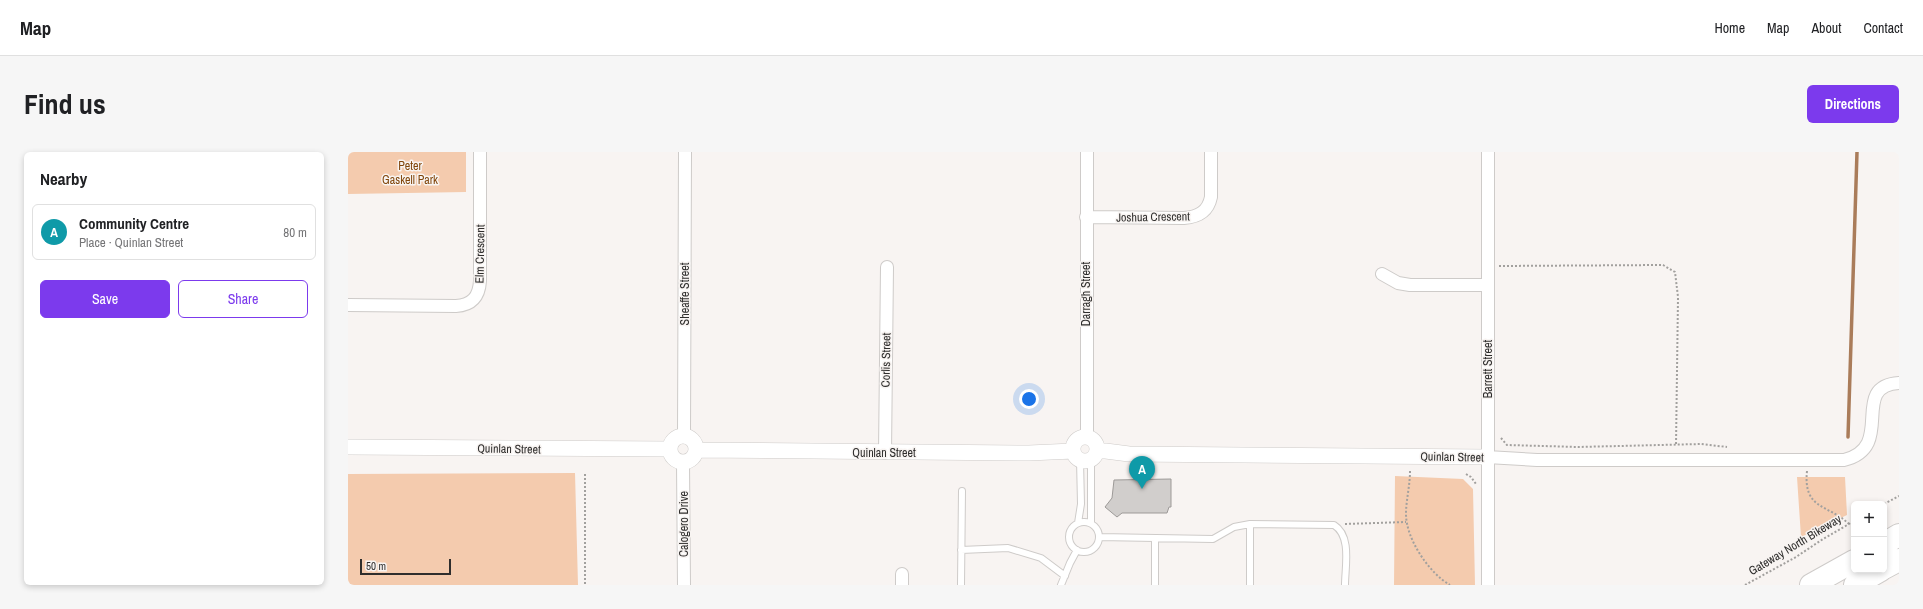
<!DOCTYPE html>
<html lang="en">
<head>
<meta charset="utf-8">
<style>
  body { margin:0; font-family:"Archivo Narrow",sans-serif; background:#f6f6f6; color:#202124 }
  .controls { position:absolute; right:12px; bottom:12px; display:grid; overflow:hidden; border-radius:6px; box-shadow:0 2px 6px #0003 }
  .controls button { width:36px; height:36px; display:grid; place-items:center; padding:0; border:0; border-bottom:1px solid #e0e0e0; background:#fff; color:#202124; font:20px sans-serif }
  .scale { position:absolute; left:12px; bottom:10px; width:91px; box-sizing:border-box; padding-left:4px; border:2px solid #2f2e2d; border-top:0; font-size:11px; line-height:14px; white-space:nowrap; color:#2f2e2d; -webkit-text-stroke:3px #f8f4f2; paint-order:stroke }
  .you { position:absolute; left:681px; top:247px; width:14px; height:14px; margin:-10px; border:3px solid #fff; border-radius:50%; background:#1a73e8; box-shadow:0 0 0 6px #1a73e833 }
  .badge { display:grid; place-items:center; width:26px; height:26px; border-radius:50%; background:#7c3aed; color:#fff; font-size:13px; font-weight:700 }
  .pin { position:absolute; translate:-50% -33px; filter:drop-shadow(0 1px 2px #0008) }
  .pin::after { content:''; position:absolute; top:21px; width:14px; height:12px; background:inherit; clip-path:polygon(0 0,100% 0,50% 100%) }
  .list { margin:0; padding:0; list-style:none }
  h2 { display:flex; justify-content:space-between; align-items:center; height:52px; margin:0; padding:0 16px; font-size:17px }
  h2 small { font-size:13px; font-weight:400; color:#757577 }
  .list li { display:grid; grid-template-columns:26px 1fr auto; gap:12px; align-items:center; box-sizing:border-box; height:56px; margin:0 8px 8px; padding:0 8px; border:1px solid #e0e0e0; border-radius:6px }
  .list b { display:block; font-size:15px; white-space:nowrap }
  .list p { margin:0; font-size:13px; white-space:nowrap; color:#757577 }
  .list em { font-size:13px; font-style:normal; color:#757577 }
  .actions { display:flex; gap:8px; padding:12px 16px }
  .actions a { flex:1; padding:9px 0; border:1px solid #7c3aed; border-radius:6px; text-align:center; font-size:14px; color:#7c3aed }
  .actions .main { background:#7c3aed; color:#fff }
  .map { position:relative; flex:none; width:1551px; height:433px; overflow:hidden; border-radius:6px }
  header { display:flex; align-items:center; gap:24px; box-sizing:border-box; height:56px; padding:0 20px; background:#fff; border-bottom:1px solid #e0e0e0 }
  header strong { font-size:19px }
  nav { display:flex; gap:22px; margin-inline-start:auto; font-size:14px }
  .intro { display:flex; align-items:center; justify-content:space-between; box-sizing:border-box; height:96px; padding:0 24px }
  h1 { margin:0; font-size:28px }
  .button { padding:10px 18px; border-radius:6px; background:#7c3aed; color:#fff; font-size:14px; font-weight:700 }
  main { display:flex; gap:24px; padding:0 24px }
  aside { flex:1; background:#fff; border-radius:6px; box-shadow:0 2px 6px #0003 }
  .map>svg:first-child { display:block }
  .green { fill:#f4cbae }
  .lines { fill:none; stroke-linecap:round; stroke-linejoin:round }
  .stream { stroke:#aa7c5a; stroke-width:3.5 }
  .building { fill:#d1cecc; stroke:#9d9a98 }
  .service-casing { stroke:#cecbc9; stroke-width:8 }
  .minor-casing { stroke:#cecbc9; stroke-width:14 }
  .tertiary-casing { stroke:#cecbc9; stroke-width:16 }
  .motorway-casing { stroke:#cecbc9; stroke-width:24 }
  .path { stroke:#a2a09e; stroke-width:2; stroke-dasharray:2 2; stroke-linecap:butt }
  .service { stroke:#fff; stroke-width:6 }
  .minor { stroke:#fff; stroke-width:12 }
  .tertiary { stroke:#fff; stroke-width:15 }
  .motorway { stroke:#fff; stroke-width:22 }
  .labels { text-anchor:middle; dominant-baseline:central; stroke-width:3; stroke-linejoin:round; paint-order:stroke }
  .park-label { font-size:12px; fill:#81460b; stroke:#f8f4f2 }
  .street-label { font-size:12px; fill:#2f2e2d; stroke:#f8f4f2 }
</style>
</head>
<body>
<header>
<strong>Map</strong>
<nav><a>Home</a><a>Map</a><a>About</a><a>Contact</a></nav>
</header>
<div class="intro"><h1>Find us</h1><a class="button">Directions</a></div>
<main>
<aside>
<h2>Nearby<small></small></h2>
<ul class="list">
<li><span class="badge" style="background:#0f9aa8">A</span><div><b>Community Centre</b><p>Place · Quinlan Street</p></div><em>80 m</em></li>
</ul>
<div class="actions"><a class="main">Save</a><a>Share</a></div>
</aside>
<div class="map">
<svg width="1551" height="433" viewBox="0 0 1551 433">
  <rect width="100%" height="100%" fill="#f8f4f2"/>
  <path class="green" d="M0,0h118v40l-118,2z
    M227,321l3,112h-230v-111z
    M1047,324l68,3 10,10 2,96h-81z
    M1449,325h48l2,38 -46,22z"/>
  <g class="lines">
    <path class="stream" d="M1500,285l9,-285"/>
  </g>
  <path class="building" d="M823,327v28h-2l-2,6h-45l-5,4 -12,-10 7,-9 2,-18z"/>
  <g class="lines">
    <defs>
      <path id="service" d="M721 385a15 15 0 1 1 30 0a15 15 0 1 1-30 0Z
        M730,371l3,-19 -1,-44
        M743,371v-63
        M902,372v61
        M751,385l114,2 21,-12 16,-3 84,1c18,11 11,42 11,60
        M613,398l47,-2 33,10 24,18
        M613,433l1,-94
        M713,433l9,-22 7,-13
        M807,433v-46"/>
      <path id="minor" d="M738,65l98,1c14,-1 24,-6 27,-21v-45
        M1034,122l16,9 12,2h78
        M0,153l108,1c16,-1 23,-9 24,-25v-129
        M336,284l1,-284
        M739,285v-285
        M537,301l2,-186
        M1139,305l50,3h307c53,-13 4,-74 55,-77
        M335,311l1,122
        M554,422v11
        M1140,433v-433"/>
      <path id="tertiary" d="M322 297a13 13 0 1 1 26 0a13 13 0 1 1-26 0Z
        M725 297a12 12 0 1 1 24 0a12 12 0 1 1-24 0Z
        M0,295l322,2
        M348,298l333,3 44,-2
        M750,298l31,4 358,3"/>
      <path id="motorway" d="M1536,392l15,-9
        M1536,416l15,-8
        M1463,433l43,-24
        M1507,433l26,-15"/>
    </defs>
    <use href="#service" class="service-casing"/>
    <use href="#minor" class="minor-casing"/>
    <use href="#tertiary" class="tertiary-casing"/>
    <use href="#motorway" class="motorway-casing"/>
    <path class="path" d="M1151,114l164,-1 12,7 3,25 -2,148
      M1153,286l6,7 71,2 123,-3 26,3
      M1062,319c0,15 -4,29 -4,43 0,25 23,59 44,71
      M1459,319c-4,39 21,33 42,53
      M237,322v111
      M1118,322l5,3 5,7
      M1536,352l15,-8
      M997,372l61,-2
      M1397,433l51,-28 27,-18 31,-18"/>
    <use href="#service" class="service"/>
    <use href="#minor" class="minor"/>
    <use href="#tertiary" class="tertiary"/>
    <use href="#motorway" class="motorway"/>
  </g>
  <g class="labels">
    <g class="park-label">
      <text x="62" y="14">Peter<tspan x="62" dy="14">Gaskell Park</tspan></text>
    </g>
    <g class="street-label">
      <text transform="translate(805 65) rotate(-1)">Joshua Crescent</text>
      <text transform="translate(132 102) rotate(-89)">Elm Crescent</text>
      <text transform="translate(337 142) rotate(-90)">Sheaffe Street</text>
      <text transform="translate(738 142) rotate(-90)">Darragh Street</text>
      <text transform="translate(538 208) rotate(-89)">Corlis Street</text>
      <text transform="translate(1140 217) rotate(-90)">Barrett Street</text>
      <text transform="translate(161 297) rotate(1)">Quinlan Street</text>
      <text x="536" y="301">Quinlan Street</text>
      <text transform="translate(1104 305) rotate(1)">Quinlan Street</text>
      <text transform="translate(336 372) rotate(-90)">Calogero Drive</text>
      <text transform="translate(1447 393) rotate(-31)">Gateway North Bikeway</text>
    </g>
  </g>
</svg>
<div class="controls">
<button>+</button>
<button>−</button>
</div>
<div class="scale">50 m</div>
<div class="you"></div>
<div class="pin badge" style="left:794px;top:337px;background:#0f9aa8">A</div>
</div>
</main>
</body>
</html>
